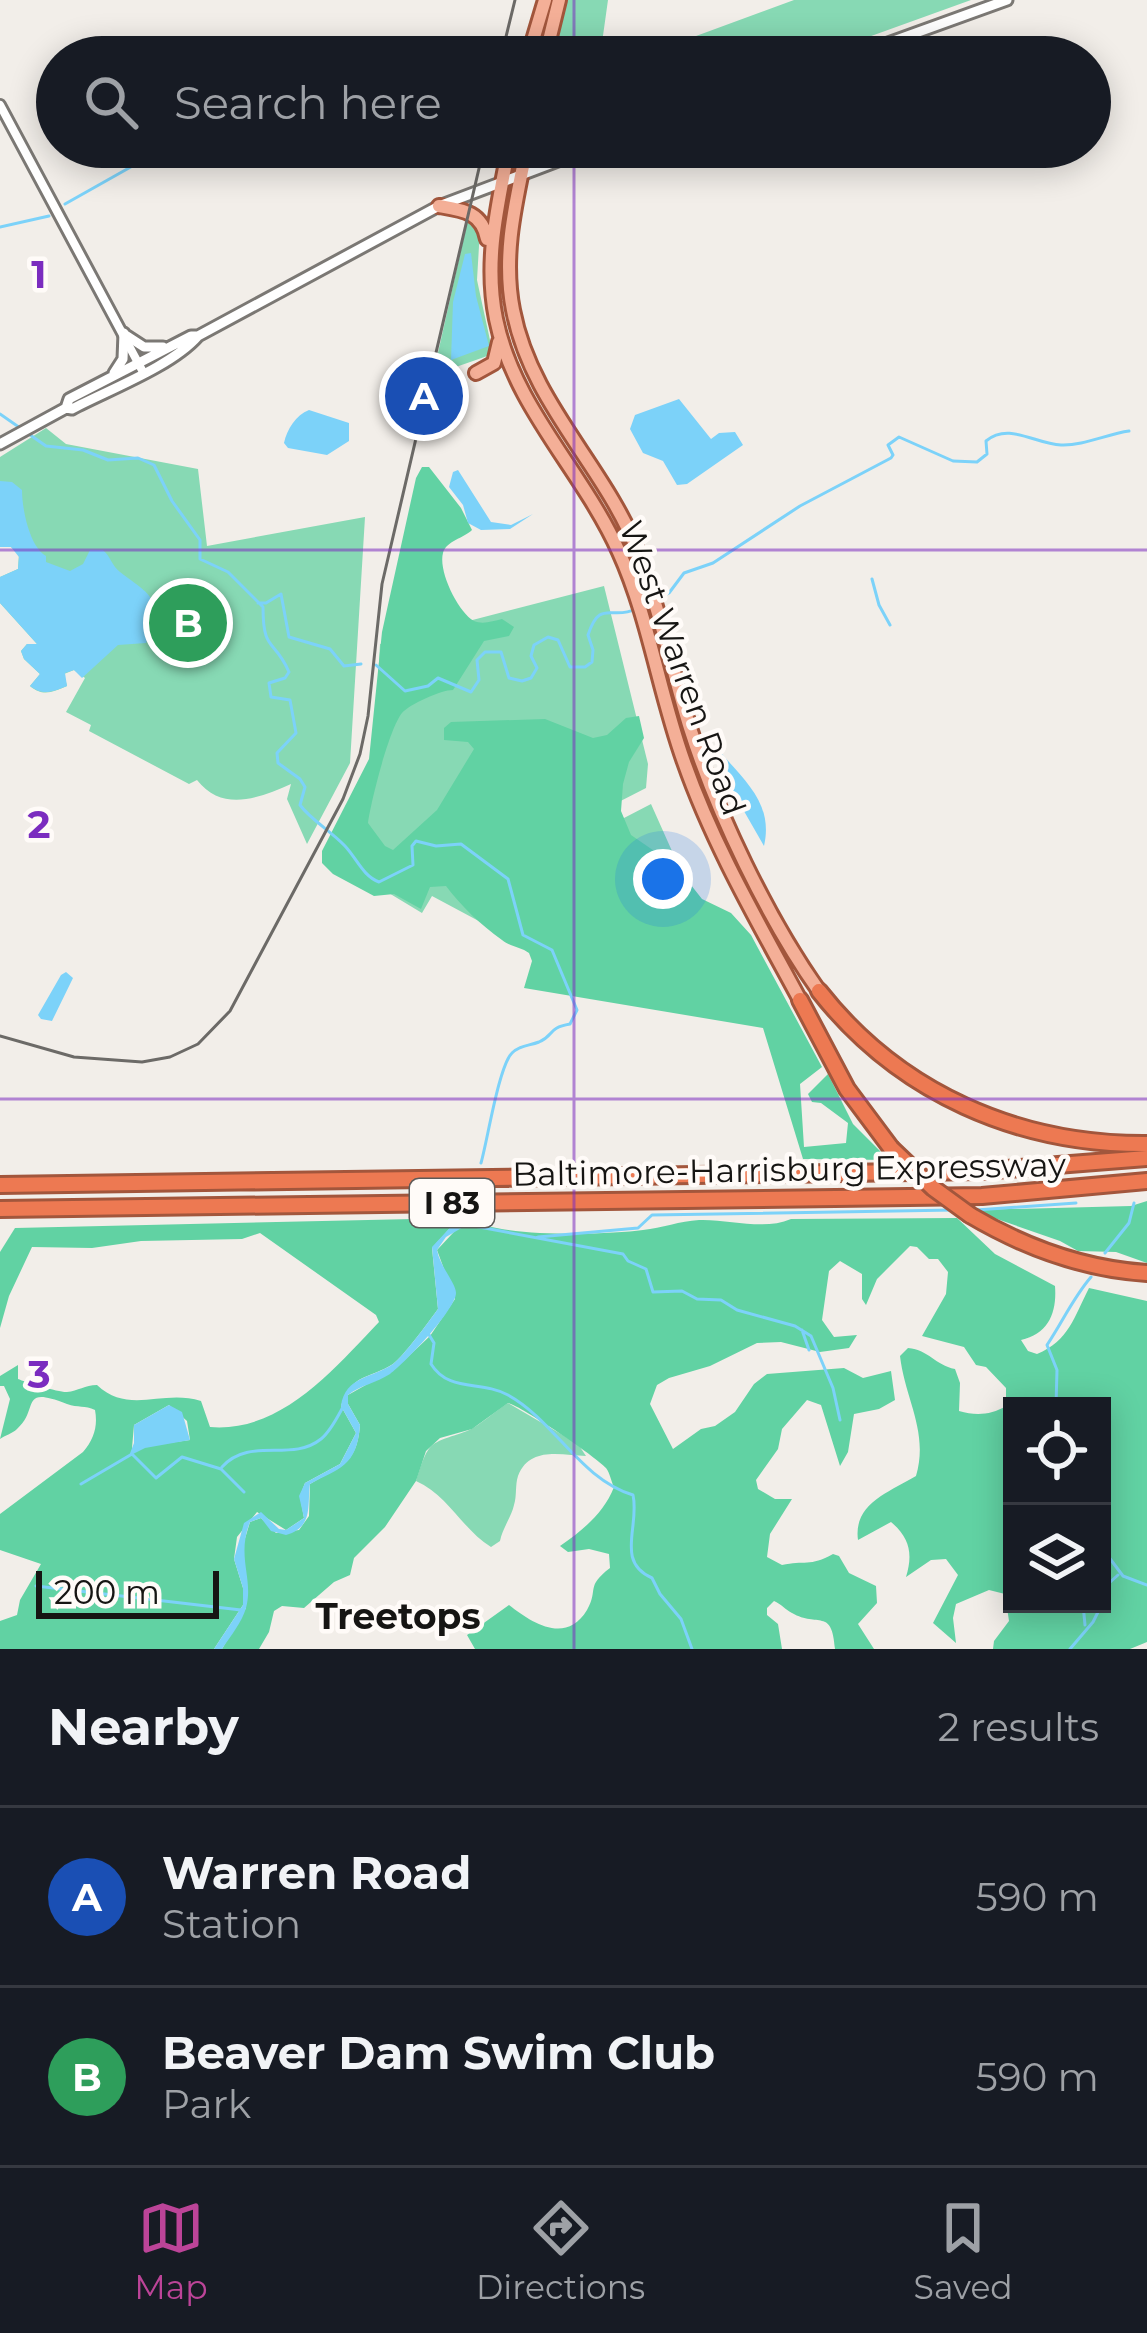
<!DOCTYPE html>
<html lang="en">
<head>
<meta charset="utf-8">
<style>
  body { margin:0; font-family:Montserrat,sans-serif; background:#20242c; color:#f1f3f6 }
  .controls { position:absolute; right:36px; bottom:36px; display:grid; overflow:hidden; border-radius:0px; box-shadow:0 6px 30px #0003 }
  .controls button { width:108px; height:108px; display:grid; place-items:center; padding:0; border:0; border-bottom:3px solid #363941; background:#171b24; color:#f1f3f6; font:60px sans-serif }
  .scale { position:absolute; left:36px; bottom:30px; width:183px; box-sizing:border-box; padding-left:12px; border:6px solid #161513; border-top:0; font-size:33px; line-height:42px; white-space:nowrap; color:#161513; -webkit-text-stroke:9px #fffbf8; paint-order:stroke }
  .you { position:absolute; left:663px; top:879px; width:42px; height:42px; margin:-30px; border:9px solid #fff; border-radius:50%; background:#1a73e8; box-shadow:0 0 0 18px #1a73e833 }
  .badge { display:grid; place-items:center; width:78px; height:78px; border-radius:50%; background:#bc4498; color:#fff; font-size:39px; font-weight:700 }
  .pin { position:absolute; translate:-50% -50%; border:6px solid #fff; box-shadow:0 3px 12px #0006 }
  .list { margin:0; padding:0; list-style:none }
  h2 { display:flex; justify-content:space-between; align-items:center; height:156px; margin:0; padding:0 48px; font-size:51px }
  h2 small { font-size:39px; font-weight:400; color:#9ea1a6 }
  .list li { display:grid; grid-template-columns:78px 1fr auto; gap:36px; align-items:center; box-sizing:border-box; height:180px; padding:0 48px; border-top:3px solid #363941 }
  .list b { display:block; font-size:45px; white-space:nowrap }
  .list p { margin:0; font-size:39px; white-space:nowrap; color:#9ea1a6 }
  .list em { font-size:39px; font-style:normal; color:#9ea1a6 }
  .icon { flex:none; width:66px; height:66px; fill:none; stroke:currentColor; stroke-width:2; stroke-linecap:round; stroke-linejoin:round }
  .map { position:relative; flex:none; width:1147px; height:1649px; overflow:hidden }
  .search { position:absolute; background:#171b24; box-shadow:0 6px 30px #0003; left:36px; right:36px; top:36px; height:132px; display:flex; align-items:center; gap:30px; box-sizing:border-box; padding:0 42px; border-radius:66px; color:#9ea1a6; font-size:45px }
  .sheet { height:516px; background:#171b24 }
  nav { display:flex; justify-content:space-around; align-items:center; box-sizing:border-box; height:168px; border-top:3px solid #363941; background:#171b24; font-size:33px; color:#9ea1a6 }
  nav a { display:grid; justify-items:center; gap:6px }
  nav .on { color:#bc4498 }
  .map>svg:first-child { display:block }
  .green { fill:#87d9b4 }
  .forest { fill:#61d2a3; fill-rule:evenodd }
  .water { fill:#7cd2f9 }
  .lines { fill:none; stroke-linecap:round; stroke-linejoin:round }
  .stream { stroke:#7cd2f9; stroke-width:3 }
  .tertiary-casing { stroke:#7b7874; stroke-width:14 }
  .secondary-casing { stroke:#7b7874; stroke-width:15 }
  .primary-casing { stroke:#a2563c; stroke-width:18 }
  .motorway-casing { stroke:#a2563c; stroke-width:20 }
  .tertiary { stroke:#fff; stroke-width:8 }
  .secondary { stroke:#fff; stroke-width:9 }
  .primary { stroke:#f4af97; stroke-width:12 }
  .motorway { stroke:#ed7952; stroke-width:14 }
  .tram { stroke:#6c6a67; stroke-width:3 }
  .motorway-bridge-casing { stroke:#a2563c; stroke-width:20; stroke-linecap:butt }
  .motorway-bridge { stroke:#ed7952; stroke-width:14 }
  .grid { fill:none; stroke:#7b2cbf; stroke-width:3; stroke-opacity:0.55 }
  .labels { text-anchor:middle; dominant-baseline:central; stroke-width:9; stroke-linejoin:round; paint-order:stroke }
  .shield { fill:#fffbf8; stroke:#5c5a58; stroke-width:3 }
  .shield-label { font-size:30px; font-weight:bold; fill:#161513 }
  .street-label { font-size:33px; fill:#161513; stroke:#fffbf8 }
  .neighbourhood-label { font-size:36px; font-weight:bold; fill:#161513; stroke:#fffbf8 }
  .grid-label { font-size:39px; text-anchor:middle; font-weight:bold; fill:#7b2cbf; stroke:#fffbf8; stroke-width:9; stroke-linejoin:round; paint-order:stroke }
</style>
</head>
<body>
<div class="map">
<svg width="1147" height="1649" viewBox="0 0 1147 1649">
  <rect width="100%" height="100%" fill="#f2eee9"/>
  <path class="green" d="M567,0h41l-8,57h-46z
    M794,0h177l-158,57h-174z
    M468,219l6,1 6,9 -3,51 16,74 -60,21z
    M46,428l20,16 132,25 9,77 158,-29 -15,246 -43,81 -20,-45 4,-15c-32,14 -68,29 -94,-4l-8,4 -100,-53 2,-6 -25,-13 19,-34 -11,-8 -10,4 3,12c-14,6 -24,11 -37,0l10,-12 -16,-15 -3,-8 6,-7h10l-37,-41v-26l18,-8 1,-16 -8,-6h-11v-90z
    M604,586l44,178 -2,24 -43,22 21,8 27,-14 50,112 -151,43 -118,-63 -10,17 -98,-59 50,-100 6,-110z
    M508,1403l70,41 8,12c-22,0 -56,-11 -68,20 -3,9 -1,20 -4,29 -3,13 -11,22 -14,36l-9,6c-29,-18 -43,-52 -75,-66 14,-42 12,-36 51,-50 14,-6 28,-20 41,-28z"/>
  <path class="forest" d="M422,467h7l32,41 11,22c-8,8 -26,11 -29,23 -5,18 15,59 31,68 9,4 19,0 28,-2l12,8 -5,9 -25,5 -31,49c-12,0 -43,14 -51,23 -13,16 -31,88 -34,110l17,23 8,4 44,-40 37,-61 -6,-7 -24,-2v-12l7,-6 94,-3 48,19 14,-3 19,-17 13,-2 5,22 -15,24 -6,22 -2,27 10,24 45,31 26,33 29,14 20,22 71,132 -22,17 4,63 42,-4 2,-20 -27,-20 -9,-1 -4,-8 20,-20 25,50 36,36 -86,-1 -40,-131 -239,-40 8,-27 -3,-8c-8,-6 -18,-6 -27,-13 -22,-16 -40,-33 -56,-54l-16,1 -9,22 -27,-15 -20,2 -41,-22 -11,-11v-12l47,-92 13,-127 34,-154z
    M1147,1201v62l-31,-11 -38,-1 -18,-10 -89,-31 160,-4z
    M459,1218l-27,30 6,61c-8,11 -35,48 -45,55 -23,15 -42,9 -52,42l15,27 -16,31 -35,19 -5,13 4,22 -18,12 -29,-18 -20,25 -3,22 9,29v17l-29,44h-214v-28l17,-6 3,-15 21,-36 -41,-14v-36l83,-62c11,-13 15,-26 12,-42 -10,-5 -17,-2 -28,-6 -49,-19 -27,5 -50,25 -5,5 -12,6 -17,10l10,-40 -6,-13h-4v-10l18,-11v14c7,3 43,14 49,13 11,-1 18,-7 30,-7 32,30 65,4 104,16l9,26c71,6 124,-58 169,-105l-3,-7 -116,-82 -18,6 -101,2 -49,7 -60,-1 -23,49 -9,32v-76l15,-24zM169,1405l18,16 3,19 -58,8 2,-23z
    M467,1218c30,20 139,17 176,12 19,-2 37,-9 56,-10 31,-1 64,11 92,-1l166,-1 38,36 60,32c2,26 -6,48 -34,54l7,11 9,3c32,-13 37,-37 52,-66l58,13v341l-17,7h-137l1,-8 15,-20 -4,-27 -16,-4 -33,14 -3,14 3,25 -23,-20 25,-48 -12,-16 -15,1 -25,17c7,-23 4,-39 -15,-55l-33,18c-5,-36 31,-48 58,-64 13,-44 -11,-77 -16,-120l8,-8c21,2 27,17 47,21l5,14 -1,28c17,5 32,4 47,-5v-18l-20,-21 -10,-2 -12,-18 -42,-11 24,-42 2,-22 -10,-13h-9l-12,-12 -7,-1 -33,33 -11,26 -4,-6v-25l-22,-13 -11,10 -7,49 12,17 23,-2 -8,13 -29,4 -39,-10 -24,1 -47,23 -41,12 -12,7 -7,19 23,45 28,-20 14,-3 20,-14 19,-28 13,-10 77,-6 19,10 28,-7 4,29 -16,9 -25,5 -6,38 -8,14 -19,-61 -14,-5 -25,29 -4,20 -22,31 2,9 17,10h17l-22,35 -3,23 15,8c22,-5 28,2 51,-11l6,2 10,17 27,13 1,17 -19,21 16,25h-39c-3,-42 -17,-21 -43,-36 -6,-3 -11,-9 -18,-12l-7,7v7l11,9 4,25h-307l-8,-14 42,-30c23,18 57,40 78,5 12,-21 -2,-23 23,-42l-1,-14 -20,-5 -21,3 -8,-6c23,-16 44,-33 54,-59 -3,-6 -4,-14 -8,-19 -11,-12 -83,-61 -98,-65l-36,26 -32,9 -14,13 -10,30 -31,46 -31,31 -4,17 -16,7 -30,26 -22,-2 -8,5 -5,21 -10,17h-37l24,-41 -3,-63 7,-23 11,-4 15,15 23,-3 10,-14 1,-32c28,-17 47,-18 50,-59l-12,-21v-9l48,-27 34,-32 25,-37 -18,-49zM1012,1406h90v198h-90z"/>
  <path class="water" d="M471,253l5,43 13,50 -38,14 2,-58 12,-48z
    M679,399l32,40 8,-6 16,-1 8,13 -56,39 -10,1 -14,-24 -20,-8 -13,-24 5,-14z
    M309,410l40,13v18l-22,14 -39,-7 -4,-5c3,-14 12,-28 25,-33z
    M458,470l33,52 20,3 22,-11 -23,15 -29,1 -13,-7 -5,-18 -14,-18 4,-15z
    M0,481l12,1 10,8c0,20 8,57 24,66v6l24,9 13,-7 7,-14h13c8,7 9,16 17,22 31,24 45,26 26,71l-28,2 -36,33 -8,-8 -9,3 2,13c-15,6 -24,10 -37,0l10,-12 -16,-15 -3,-8 6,-7h10l-37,-41v-26l18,-8 1,-12 -8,-10h-11z
    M717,748c26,32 57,54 47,98l-43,-75z
    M66,972l7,6 -21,43 -11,-2 -3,-4 23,-40z
    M459,1218h8l-2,8 -19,11 -9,13c3,17 19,33 19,43 0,16 -51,70 -66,81 -14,9 -29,11 -42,21v9l12,21c-3,42 -21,43 -50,59 -3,21 4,43 -24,51l-15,-4 -10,-13 -11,4c-14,35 4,57 -4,86 -4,14 -16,29 -24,41h-8l29,-44v-17l-9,-29 10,-36 17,-11 18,17 7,1 18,-12 -5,-22 6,-13 35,-19 16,-31 -15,-27c4,-30 32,-28 52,-42 10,-7 37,-44 45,-55l-6,-62z
    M169,1405l13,7 8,28 -45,8 -16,8 5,-13v-18z"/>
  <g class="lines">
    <path class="stream" d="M65,204l71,-40
      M0,227l49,-11
      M439,370l7,-7
      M0,414l46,32 37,4 25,10 30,-2 16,7 18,36 28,39v19l28,13 35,35c0,46 11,31 26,65l-4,6 -16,5 2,14 19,3 6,33 -19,20 1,10 22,16 5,8 -5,18c11,15 31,26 45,41 12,13 18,30 34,36l34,-17 -1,-19 4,-5 20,5 25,-2 47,35 15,56 29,15 25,60 -7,14c-23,4 -15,11 -31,18 -10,4 -19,3 -27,11 -13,12 -25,90 -31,110
      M872,579l7,26 11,20
      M660,597l9,-4 15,-20 29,-10 87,-57 91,-48 2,-3 -5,-10 11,-8 54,24 24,1 10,-8 -1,-13c23,-19 49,3 75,4 22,1 46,-11 68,-14
      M258,603h8l15,-9 8,43 41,12 14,17 17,-2
      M376,665l29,26 23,-5 10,-8 33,14 8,-12 -2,-20 8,-8h16l8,26 13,3 9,-3 6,-10 -6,-12 3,-11 14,-8 10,3 12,27h15l7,-5 1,-12 -5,-15c12,-37 24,-14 48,-26
      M976,1210l100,-7
      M463,1224l160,30 5,7 18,8 7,23 29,-1 15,8 24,1 16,10 58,16 16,10 22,52 7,32
      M538,1237l100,-9 14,-13 302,-5
      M1105,1253l24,-30 5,-20
      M802,1330l7,20
      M428,1333l6,10 -3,21c18,29 50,16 77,31 47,26 72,84 125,100 7,31 -18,67 19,83l8,16 21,25 11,30
      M1056,1406l1,-36 -10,-25c16,-24 26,-47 44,-68
      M222,1467c28,-31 69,-4 99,-28 9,-7 16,-21 22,-32
      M81,1484l51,-30 24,24 26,-21 39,12 23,23
      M1102,1548l21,28 24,9
      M36,1586l205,24
      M1103,1602l5,-18 10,-9
      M1083,1604l2,21
      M1070,1649l23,-27 9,-18"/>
    <defs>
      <path id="tertiary" d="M0,105l143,267"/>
      <path id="secondary" d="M849,57l158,-57
        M124,334l20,13h19
        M114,373l9,-14 1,-26
        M66,408l3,-9 122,-63h7l241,-130 156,-59
        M0,444l66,-36 6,1c36,-19 100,-43 126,-73"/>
      <path id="primary" d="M528,57l17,-57
        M545,57l14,-57
        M509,147c-11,58 -25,113 -13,172 18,89 87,152 123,233 30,66 40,141 65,210 29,83 74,160 116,238
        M527,147c-11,54 -25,107 -14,163 18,94 92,156 125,242 22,57 34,118 52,176 27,85 78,191 129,263
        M439,206c24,4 43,6 48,33
        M476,373l18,-10 5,-21"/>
      <path id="motorway" d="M819,991c80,102 199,154 328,153
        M800,1000l47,89 44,59
        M0,1185l981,-14 166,-13
        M0,1209l982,-13 165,-15
        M970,1215c54,32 114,54 177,58"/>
    </defs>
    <use href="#tertiary" class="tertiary-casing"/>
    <use href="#secondary" class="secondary-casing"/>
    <use href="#primary" class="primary-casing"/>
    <use href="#motorway" class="motorway-casing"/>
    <use href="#tertiary" class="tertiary"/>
    <use href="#secondary" class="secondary"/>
    <use href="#primary" class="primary"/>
    <use href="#motorway" class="motorway"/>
    <path class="tram" d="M501,57l14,-57
      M0,1036l74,21 68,5 28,-5 28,-13 32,-33 113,-212 17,-45 8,-38 14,-132 102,-437"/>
    <defs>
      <path id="motorway-bridge" d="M891,1148l42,40 37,27"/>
    </defs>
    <use href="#motorway-bridge" class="motorway-bridge-casing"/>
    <use href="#motorway-bridge" class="motorway-bridge"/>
  </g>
  <path class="grid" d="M574,0v57M574,147v1502M0,550h1147M0,1099h1147"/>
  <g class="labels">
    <rect class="shield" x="410" y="1179" width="84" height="48" rx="9"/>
    <g class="shield-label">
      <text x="452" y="1203">I 83</text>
    </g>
    <g class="street-label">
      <text transform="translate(683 668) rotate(70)">West Warren Road</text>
      <text transform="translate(789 1169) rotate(-1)">Baltimore-Harrisburg Expressway</text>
    </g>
    <g class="neighbourhood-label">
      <text x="398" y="1616">Treetops</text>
    </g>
  </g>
  <g class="grid-label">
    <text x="39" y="288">1</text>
    <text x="39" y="838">2</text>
    <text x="39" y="1388">3</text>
  </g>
</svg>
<div class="controls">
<button><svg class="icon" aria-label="locate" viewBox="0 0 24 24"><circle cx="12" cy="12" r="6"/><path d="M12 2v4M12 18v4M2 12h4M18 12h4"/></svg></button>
<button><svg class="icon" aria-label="layers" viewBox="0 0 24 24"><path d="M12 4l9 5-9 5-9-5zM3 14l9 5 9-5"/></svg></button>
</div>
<div class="scale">200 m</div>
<div class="you"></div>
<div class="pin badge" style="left:424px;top:396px;background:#1a4fb4">A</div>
<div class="pin badge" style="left:188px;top:623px;background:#2e9e5b">B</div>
<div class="search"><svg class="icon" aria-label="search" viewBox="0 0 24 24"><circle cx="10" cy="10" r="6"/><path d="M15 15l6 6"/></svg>Search here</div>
</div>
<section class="sheet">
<h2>Nearby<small>2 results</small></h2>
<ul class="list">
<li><span class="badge" style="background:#1a4fb4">A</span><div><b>Warren Road</b><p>Station</p></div><em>590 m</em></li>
<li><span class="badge" style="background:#2e9e5b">B</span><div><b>Beaver Dam Swim Club</b><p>Park</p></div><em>590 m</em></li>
</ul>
</section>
<nav>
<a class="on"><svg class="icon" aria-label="map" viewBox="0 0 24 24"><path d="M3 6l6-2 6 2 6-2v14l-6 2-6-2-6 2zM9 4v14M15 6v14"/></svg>Map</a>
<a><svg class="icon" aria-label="directions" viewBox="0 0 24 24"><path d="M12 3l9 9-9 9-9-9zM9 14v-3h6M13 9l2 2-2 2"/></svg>Directions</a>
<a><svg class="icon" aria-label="saved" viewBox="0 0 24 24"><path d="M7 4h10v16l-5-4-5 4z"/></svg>Saved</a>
</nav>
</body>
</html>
